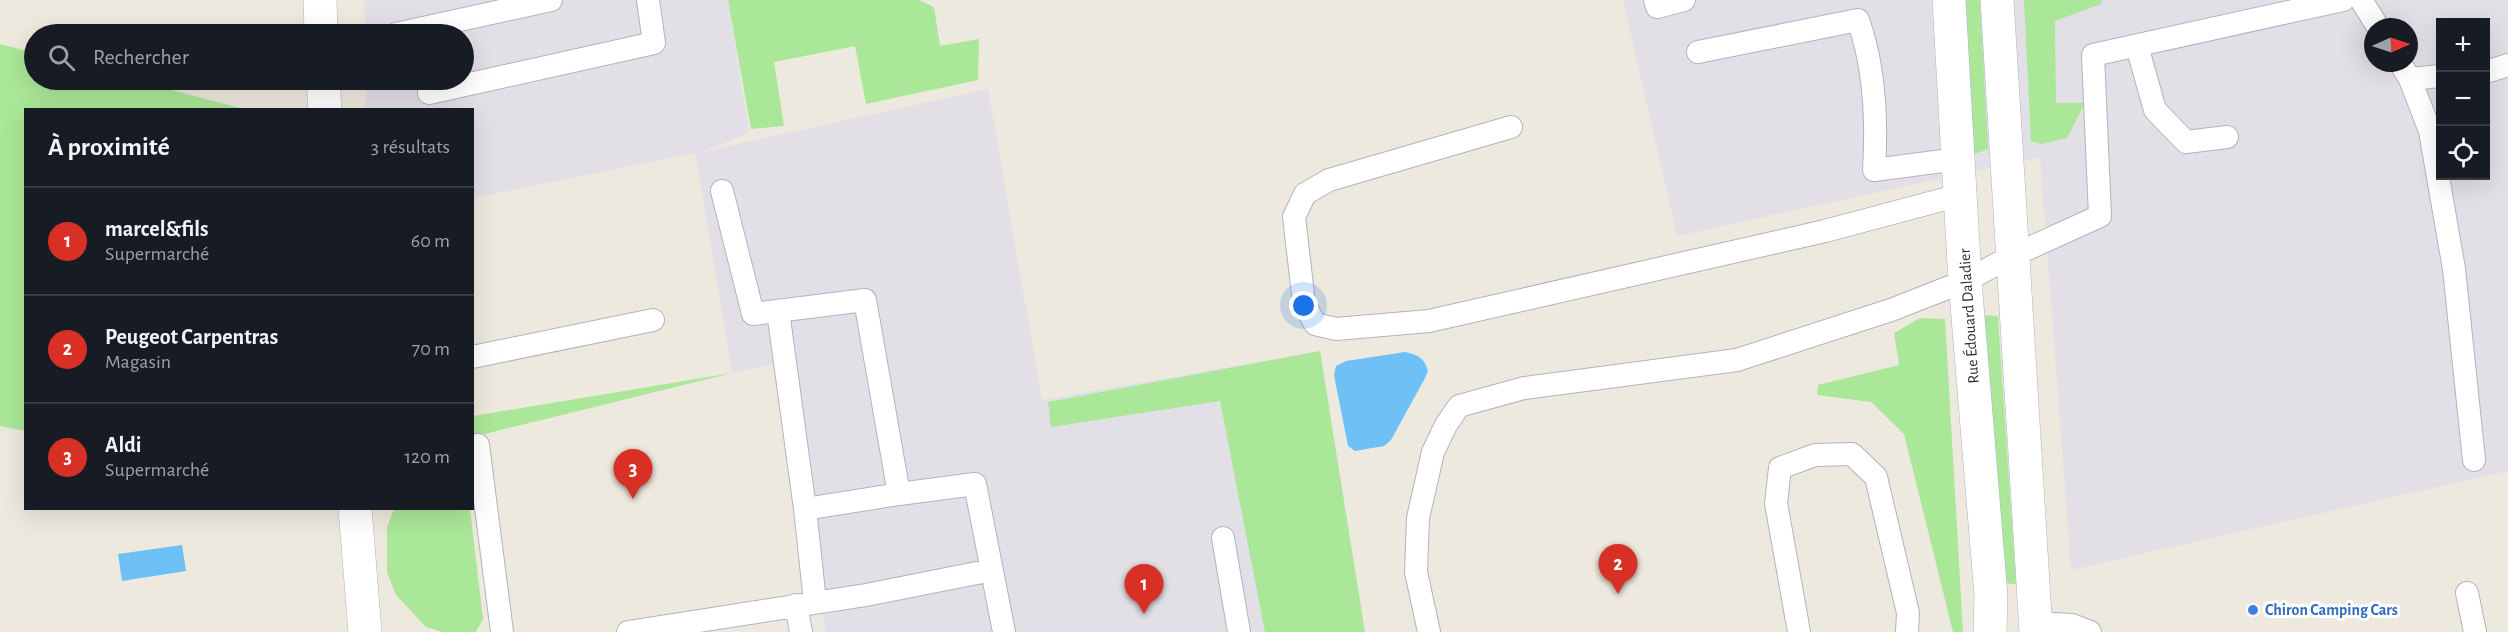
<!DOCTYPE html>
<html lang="fr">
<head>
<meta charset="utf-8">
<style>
  body { margin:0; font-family:"Alegreya Sans",sans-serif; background:#242831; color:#f1f3f6 }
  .controls { position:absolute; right:18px; top:18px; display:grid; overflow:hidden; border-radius:0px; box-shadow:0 6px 24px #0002 }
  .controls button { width:54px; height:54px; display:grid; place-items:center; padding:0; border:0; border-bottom:2px solid #363941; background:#171b24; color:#f1f3f6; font:30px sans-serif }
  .compass { position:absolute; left:2364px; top:18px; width:54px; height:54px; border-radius:50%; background:#171b24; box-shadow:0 6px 24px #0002; rotate:87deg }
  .you { position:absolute; left:1304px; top:306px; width:21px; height:21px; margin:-15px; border:4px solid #fff; border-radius:50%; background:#1a73e8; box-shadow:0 0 0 9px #1a73e833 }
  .badge { display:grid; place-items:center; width:39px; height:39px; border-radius:50%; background:#d93025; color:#fff; font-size:20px; font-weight:700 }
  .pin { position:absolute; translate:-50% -50px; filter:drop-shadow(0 2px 3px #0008) }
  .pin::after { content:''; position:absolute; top:32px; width:21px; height:18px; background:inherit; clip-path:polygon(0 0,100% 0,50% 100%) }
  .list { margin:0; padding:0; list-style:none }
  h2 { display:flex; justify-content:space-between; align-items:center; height:78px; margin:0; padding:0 24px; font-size:26px }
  h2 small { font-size:20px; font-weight:400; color:#9ea1a6 }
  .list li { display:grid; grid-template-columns:39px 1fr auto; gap:18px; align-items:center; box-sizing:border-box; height:108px; padding:0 24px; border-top:2px solid #363941 }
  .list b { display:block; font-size:22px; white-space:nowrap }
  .list p { margin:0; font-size:20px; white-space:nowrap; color:#9ea1a6 }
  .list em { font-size:20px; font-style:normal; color:#9ea1a6 }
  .icon { flex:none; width:33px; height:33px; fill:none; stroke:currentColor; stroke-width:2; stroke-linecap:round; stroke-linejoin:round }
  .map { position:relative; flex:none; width:2508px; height:632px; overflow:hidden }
  .search { position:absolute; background:#171b24; box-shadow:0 6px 24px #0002; left:24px; top:24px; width:450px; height:66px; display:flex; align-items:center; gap:15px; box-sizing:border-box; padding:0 21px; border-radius:33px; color:#9ea1a6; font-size:22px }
  .panel { position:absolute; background:#171b24; box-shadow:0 6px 24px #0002; left:24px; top:108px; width:450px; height:402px; border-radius:0px }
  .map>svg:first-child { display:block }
  .industrial { fill:#e2dfe7; fill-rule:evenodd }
  .green { fill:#aae798 }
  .water { fill:#6dc1f4 }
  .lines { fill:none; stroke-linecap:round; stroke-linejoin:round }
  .lane-casing { stroke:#b2b2c0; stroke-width:24 }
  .street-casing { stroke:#b2b2c0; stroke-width:34 }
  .secondary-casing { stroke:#b2b2c0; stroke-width:34 }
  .lane { stroke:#fff; stroke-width:22 }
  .street { stroke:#fff; stroke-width:33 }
  .secondary { stroke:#fff; stroke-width:33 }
  .shop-dot { fill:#3f7fe0; stroke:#fff; stroke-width:2 }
  .labels { text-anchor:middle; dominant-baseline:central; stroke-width:6; stroke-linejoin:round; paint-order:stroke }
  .street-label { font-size:16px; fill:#2c2c2c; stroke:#fff }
  .shop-label { font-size:16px; font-weight:bold; fill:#366cbe; stroke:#fff; text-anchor:start }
</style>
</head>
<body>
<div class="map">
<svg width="2508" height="632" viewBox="0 0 2508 632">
  <rect width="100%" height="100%" fill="#eee9de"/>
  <path class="industrial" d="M364,0h364l21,133 -48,19 287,-63 54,311 267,-47 56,279h-539l-51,-268 -43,9 -37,-220 -222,45 -1,-88 -106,-1 -1,-29h99v-46h-99z
    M1623,0h885v471l-437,99 -31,-413 -363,79zM2440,22h46v154h-46zM2373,27h36v36h-36z"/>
  <path class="green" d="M728,0h191l15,7 6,39 39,-7 -1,41 -112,24 -11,-58 -81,16 10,64 -33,3z
    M1963,0h17l8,149 -17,6z
    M2024,0h78l-1,4 -46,17 1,82h29l-18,35 -26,6 -10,-3z
    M0,44l34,9v27h99l111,29 -218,1 -1,321 -25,-5z
    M1982,315l16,1 18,268 -14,-1z
    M1920,318l25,1 18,313h-10l-49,-198 -33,-32 -54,-7 1,-10 81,-20 -5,-32z
    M1320,351l45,281h-100l-45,-231 -169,26 -3,-25z
    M732,373l-259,64v-21z
    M394,509h76l13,110 -7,13h-34l-16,-5 -30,-32 -9,-23v-45z"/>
  <path class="water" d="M1405,352c13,3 19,5 23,19l-3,7 -34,62 -7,6 -29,5 -7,-5 -14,-71 2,-9 10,-5z
    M182,545l4,26 -64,10 -4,-27z"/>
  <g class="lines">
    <defs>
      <path id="lane" d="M1655,0l2,7 27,-7
        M2361,0l17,27
        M396,34l155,-34
        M2137,46l18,64 31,32 41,-5
        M1698,52l160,-32c17,47 19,101 16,150l84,-11
        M2400,63l10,16 30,-3
        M2486,72l22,-7
        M2410,79l20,52 24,138 20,191
        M429,93l225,-50 -6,-43
        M1511,127l-182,53 -24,14 -11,23 10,86 11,21 21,5 93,-8 396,-90 135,-36
        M722,191l31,123 112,-14 34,194 76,-10 29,148
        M778,311l27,198
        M472,357l181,-37
        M478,445l24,187
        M1223,538l16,94
        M2467,593l8,39
        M815,602l-10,-93 94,-15
        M796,605l5,27
        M2036,623l36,2 18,7
        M628,632l238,-37 126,-25
        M1429,632l-13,-60 2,-54 15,-66 13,-27 13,-19 65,-18 213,-28 154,-50 74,-29 49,-26 86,-39 -7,-161 250,-55
        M1799,632l-23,-129 4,-35 35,-13 37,-1 24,23 32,136 -1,19"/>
      <path id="street" d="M1949,0l16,281 26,315 -1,36
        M1997,0l39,632"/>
      <path id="secondary" d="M320,0l1,34
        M323,80l2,30
        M355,508l10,124"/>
    </defs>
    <use href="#lane" class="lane-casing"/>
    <use href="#street" class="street-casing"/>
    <use href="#secondary" class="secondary-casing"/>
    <use href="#lane" class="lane"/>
    <use href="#street" class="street"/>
    <use href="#secondary" class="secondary"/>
  </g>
  <circle class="shop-dot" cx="2253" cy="610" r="6"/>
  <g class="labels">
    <g class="street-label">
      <text transform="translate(1969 316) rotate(-94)">Rue Édouard Daladier</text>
    </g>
    <g class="shop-label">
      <text x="2265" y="610">Chiron Camping Cars</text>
    </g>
  </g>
</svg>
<div class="controls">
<button>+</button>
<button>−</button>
<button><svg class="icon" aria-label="locate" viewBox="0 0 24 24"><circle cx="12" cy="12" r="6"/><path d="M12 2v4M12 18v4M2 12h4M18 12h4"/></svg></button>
</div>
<svg class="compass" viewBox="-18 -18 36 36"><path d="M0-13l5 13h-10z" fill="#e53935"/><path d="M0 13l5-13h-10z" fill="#9ea1a6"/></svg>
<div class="you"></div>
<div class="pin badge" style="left:1144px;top:614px">1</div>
<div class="pin badge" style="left:1618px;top:594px">2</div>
<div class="pin badge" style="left:633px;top:499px">3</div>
<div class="search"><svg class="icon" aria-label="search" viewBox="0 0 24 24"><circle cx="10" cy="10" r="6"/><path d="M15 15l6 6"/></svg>Rechercher</div>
<section class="panel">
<h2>À proximité<small>3 résultats</small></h2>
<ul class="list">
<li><span class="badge">1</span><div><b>marcel&amp;fils</b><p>Supermarché</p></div><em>60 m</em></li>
<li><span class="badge">2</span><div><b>Peugeot Carpentras</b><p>Magasin</p></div><em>70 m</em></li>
<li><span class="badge">3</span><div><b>Aldi</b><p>Supermarché</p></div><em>120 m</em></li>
</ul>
</section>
</div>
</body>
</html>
